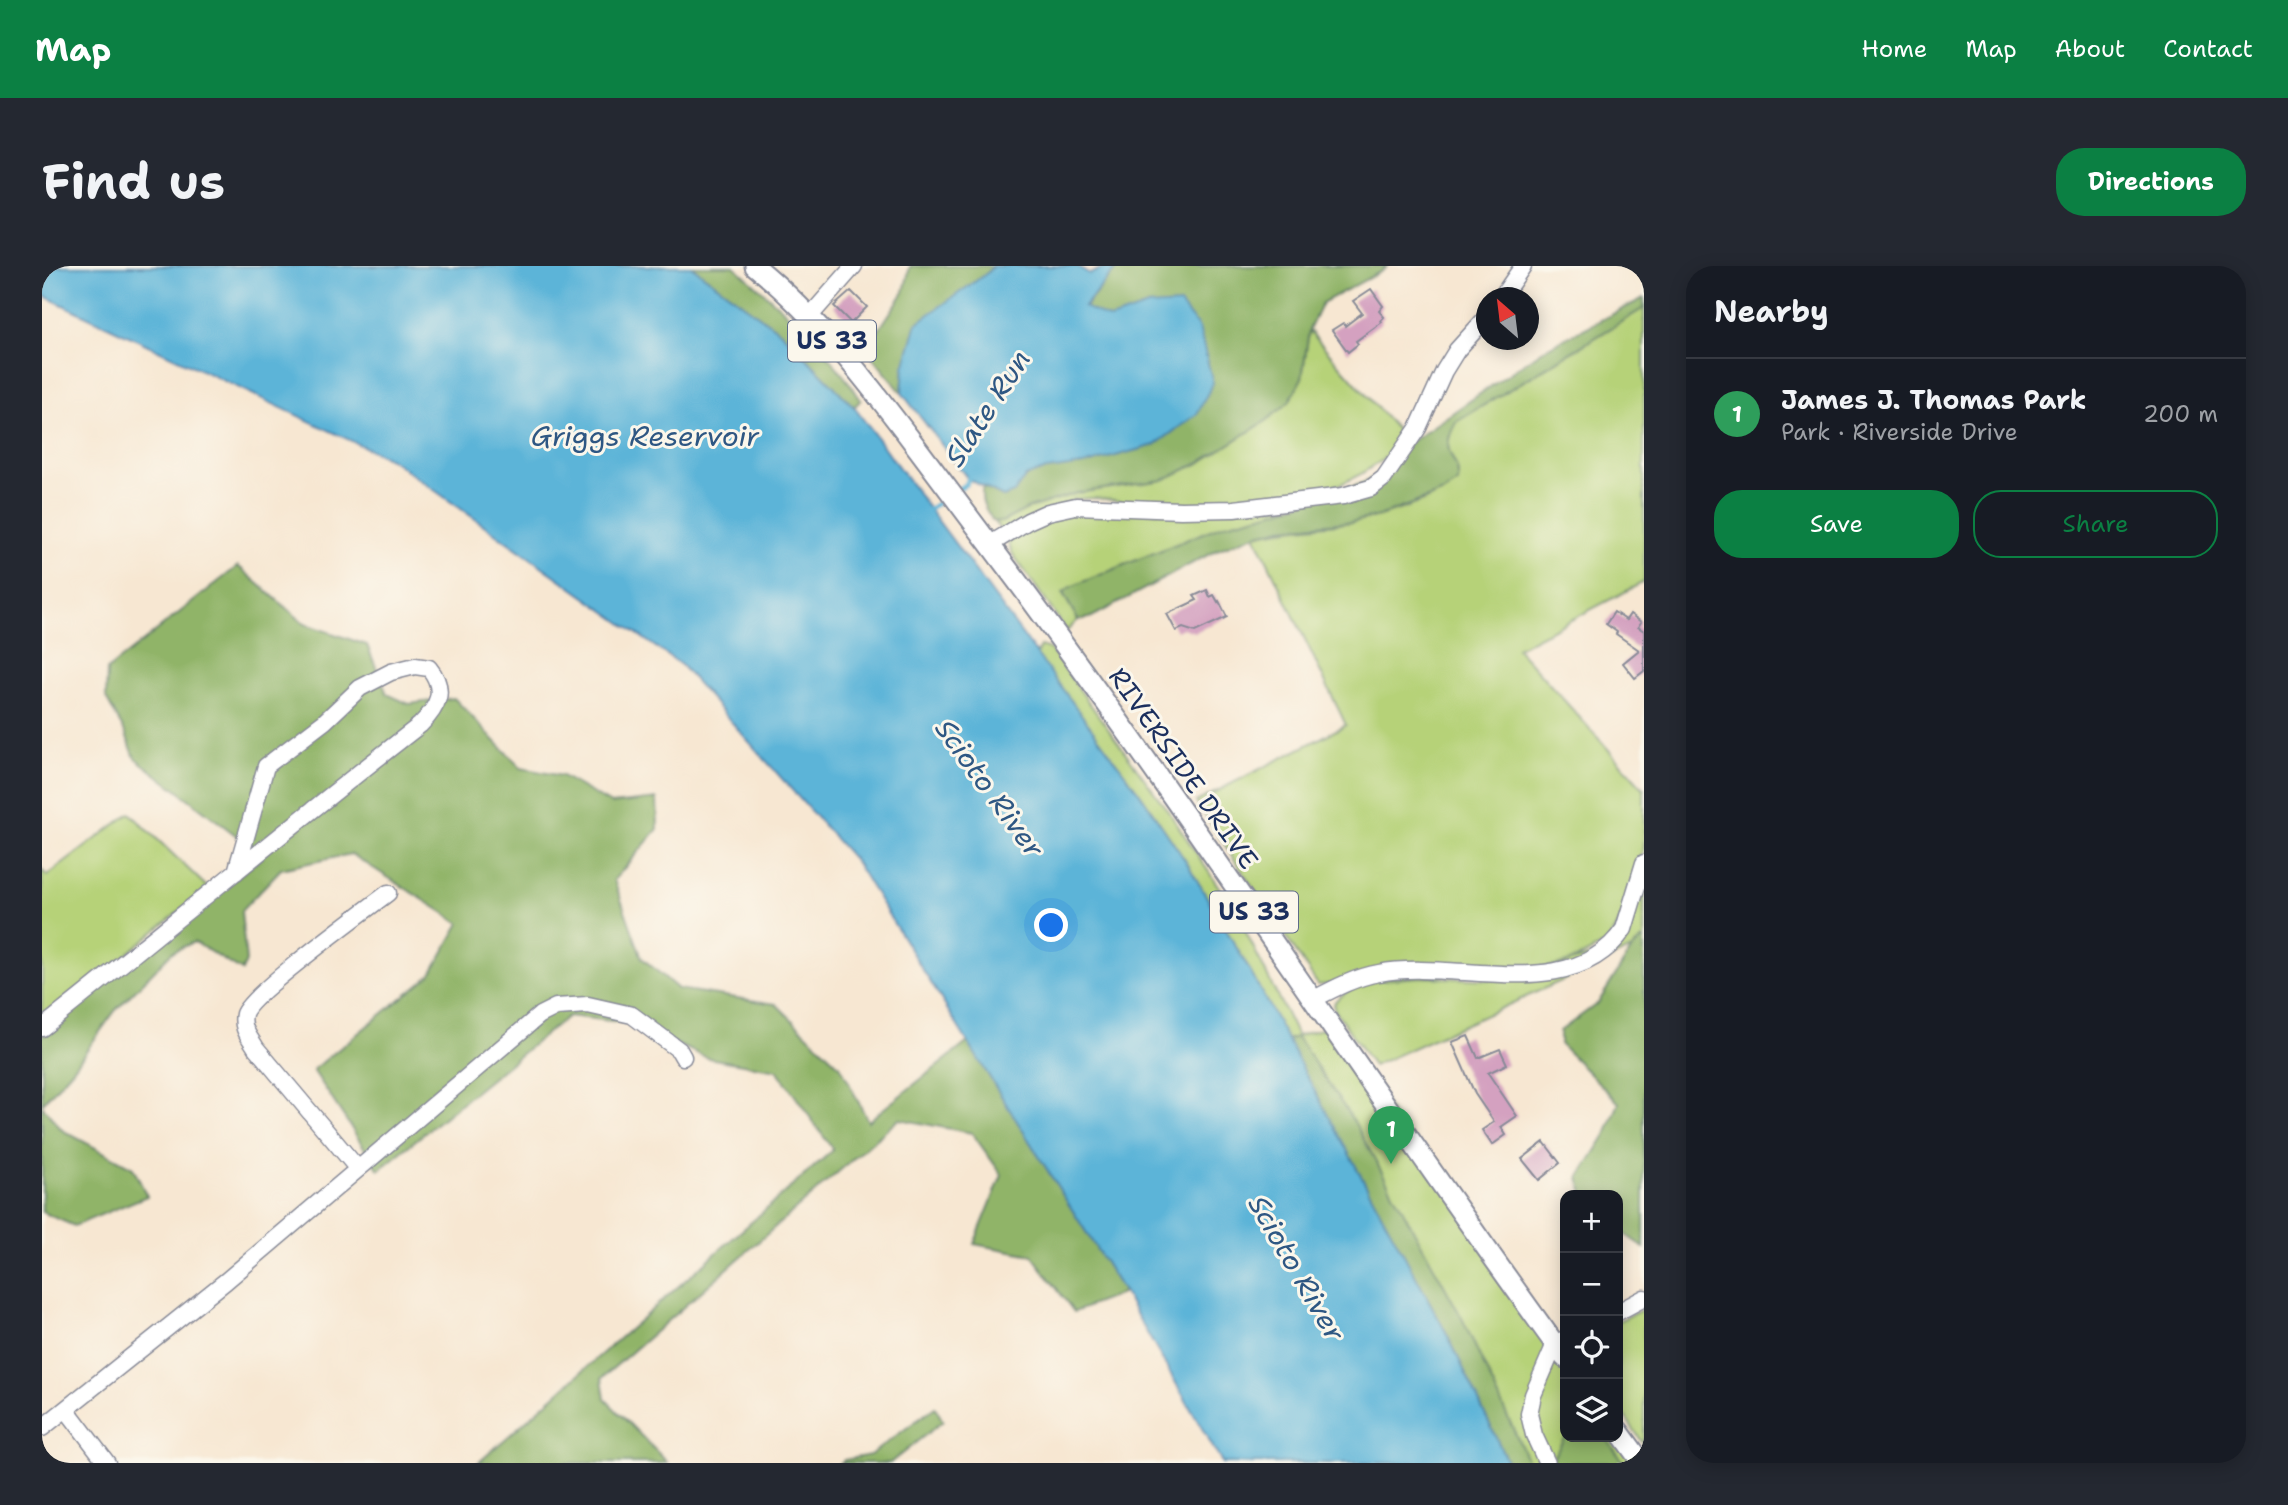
<!DOCTYPE html>
<html lang="en">
<head>
<meta charset="utf-8">
<style>
  body { margin:0; font-family:"Shantell Sans",sans-serif; background:#242831; color:#f1f3f6 }
  .controls { position:absolute; right:21px; bottom:21px; display:grid; overflow:hidden; border-radius:14px; box-shadow:0 4px 18px #0003 }
  .controls button { width:63px; height:63px; display:grid; place-items:center; padding:0; border:0; border-bottom:2px solid #363941; background:#171b24; color:#f1f3f6; font:35px sans-serif }
  .compass { position:absolute; left:1434px; top:21px; width:63px; height:63px; border-radius:50%; background:#171b24; box-shadow:0 4px 18px #0003; rotate:332deg }
  .you { position:absolute; left:1010px; top:660px; width:24px; height:24px; margin:-18px; border:5px solid #fff; border-radius:50%; background:#1a73e8; box-shadow:0 0 0 10px #1a73e833 }
  .badge { display:grid; place-items:center; width:46px; height:46px; border-radius:50%; background:#0b8043; color:#fff; font-size:23px; font-weight:700 }
  .pin { position:absolute; translate:-50% -58px; filter:drop-shadow(0 2px 4px #0008) }
  .pin::after { content:''; position:absolute; top:37px; width:24px; height:21px; background:inherit; clip-path:polygon(0 0,100% 0,50% 100%) }
  .list { margin:0; padding:0; list-style:none }
  h2 { display:flex; justify-content:space-between; align-items:center; height:91px; margin:0; padding:0 28px; font-size:30px }
  h2 small { font-size:23px; font-weight:400; color:#9ea1a6 }
  .list li { display:grid; grid-template-columns:46px 1fr auto; gap:21px; align-items:center; box-sizing:border-box; height:112px; padding:0 28px; border-top:2px solid #363941 }
  .list b { display:block; font-size:26px; white-space:nowrap }
  .list p { margin:0; font-size:23px; white-space:nowrap; color:#9ea1a6 }
  .list em { font-size:23px; font-style:normal; color:#9ea1a6 }
  .actions { display:flex; gap:14px; padding:21px 28px }
  .actions a { flex:1; padding:16px 0; border:2px solid #0b8043; border-radius:28px; text-align:center; font-size:24px; color:#0b8043 }
  .actions .main { background:#0b8043; color:#fff }
  .icon { flex:none; width:38px; height:38px; fill:none; stroke:currentColor; stroke-width:2; stroke-linecap:round; stroke-linejoin:round }
  .map { position:relative; flex:none; width:1602px; height:1197px; overflow:hidden; border-radius:28px }
  header { display:flex; align-items:center; gap:42px; box-sizing:border-box; height:98px; padding:0 35px; background:#0b8043; color:#fff }
  header strong { font-size:33px }
  nav { display:flex; gap:38px; margin-inline-start:auto; font-size:24px }
  .intro { display:flex; align-items:center; justify-content:space-between; box-sizing:border-box; height:168px; padding:0 42px }
  h1 { margin:0; font-size:49px }
  .button { padding:18px 32px; border-radius:28px; background:#0b8043; color:#fff; font-size:24px; font-weight:700 }
  main { display:flex; gap:42px; padding:0 42px }
  aside { flex:1; background:#171b24; border-radius:28px; box-shadow:0 4px 18px #0003 }
  .map>svg:first-child { display:block }
  .green { fill:#b6d278; stroke:#68806b; stroke-width:2 }
  .forest { fill:#90b468; stroke:#567263; stroke-width:2 }
  .water { fill:#5bb4d8; stroke:#3b729b; stroke-width:2 }
  .lines { fill:none; stroke-linecap:round; stroke-linejoin:round }
  .stream { stroke:#5bb4d8; stroke-width:4.5 }
  .building { fill:#d4a1c0 }
  .minor-casing { stroke:#898b98; stroke-width:19 }
  .major-casing { stroke:#898b98; stroke-width:23 }
  .path { stroke:#898b98; stroke-width:2.5; stroke-dasharray:5 5; stroke-linecap:butt }
  .minor { stroke:#fff; stroke-width:16 }
  .major { stroke:#fff; stroke-width:19 }
  .labels { text-anchor:middle; dominant-baseline:central; stroke-width:6; stroke-linejoin:round; paint-order:stroke }
  .shield { fill:#fbf7ec; stroke:#5e6b89; stroke-width:2 }
  .shield-label { font-size:24px; font-weight:bold; fill:#1b2f5e }
  .street-label { font-size:26px; fill:#1b2f5e; stroke:#fbf7ec }
  .water-label { font-size:28px; font-style:italic; fill:#2e5783; stroke:#fbf7ec }
</style>
</head>
<body>
<header>
<strong>Map</strong>
<nav><a>Home</a><a>Map</a><a>About</a><a>Contact</a></nav>
</header>
<div class="intro"><h1>Find us</h1><a class="button">Directions</a></div>
<main>
<div class="map">
<svg width="1602" height="1197" viewBox="0 0 1602 1197">
  <rect width="100%" height="100%" fill="#fbf7ec"/>
  <filter id="ink" filterUnits="userSpaceOnUse"><feTurbulence type="fractalNoise" baseFrequency=".0143" numOctaves="2"/><feDisplacementMap in="SourceGraphic" scale="14" xChannelSelector="R" yChannelSelector="G"/><feConvolveMatrix kernelMatrix="1 2 1 2 8 2 1 2 1" color-interpolation-filters="sRGB"/></filter>
  <filter id="wash" filterUnits="userSpaceOnUse"><feTurbulence type="fractalNoise" baseFrequency=".00686" numOctaves="4" result="noise"/><feDisplacementMap in="SourceGraphic" scale="28" xChannelSelector="R" yChannelSelector="G"/><feGaussianBlur stdDeviation="1.57" result="paint"/><feColorMatrix in="noise" values="0 0 0 0 0 0 0 0 0 0 0 0 0 0 0 0 0 1.4 0 .05"/><feComposite in="paint" operator="in"/></filter>
  <g filter="url(#wash)">
    <rect width="100%" height="100%" fill="#f7e7d2"/>
    <path class="green" d="M1602,42v274l-127,66 127,141v58l-19,65 -19,32 -44,22 -244,19 -122,-183 150,-77 -91,-190c32,-8 64,-8 97,-13 33,-6 77,-20 106,-39 3,-29 -22,-25 -2,-61z
      M1267,64l95,108 -23,23 -20,13 -20,10 -49,13 -33,5 -102,3 -61,-7 -21,1 -74,31 -8,-9 9,1 27,-14 48,-15 85,-13 37,-17 67,-42 36,-43z
      M1258,240l-237,88 15,26 -11,11 -55,-78 -4,-11 41,-27z
      M998,380l10,3 121,166 67,101 59,120 34,-10 234,332v79h53l24,26h-134l-61,-129 -202,-372 -58,-99 -46,-68 -105,-140z
      M88,547l78,75 -166,135v-153l5,6z
      M1602,605v67l-12,11 -259,117 -38,-56 -2,-6 6,-7 17,-11 32,-10 116,4 103,-28z
      M1602,1043v136l-26,-39v-85z"/>
    <path class="forest" d="M649,0h43c48,42 92,80 127,134l-7,7 -73,-75z
      M868,0h83l-89,101 -2,26 -36,-44 38,-57z
      M1076,0h269l-5,5 -60,32 -13,27 -7,48 -13,24 -23,19 -67,42 -36,17 -86,13 -48,15 -27,14 -9,-1c-7,-11 -14,-20 -10,-34l20,10c19,-6 13,-15 25,-21 16,-9 38,-9 55,-11l65,-159 -38,14 -26,-12z
      M1602,32v10l-188,114c-20,36 5,32 2,61l-14,9 -65,24 -28,6 -69,6 -27,7 -38,15 -127,68 -12,2 -15,-27 7,-6 155,-63 56,-14 84,-28 23,-14 21,-25 137,-95z
      M196,300l67,58 62,21 20,49 22,10 45,-6 67,70 41,8 49,28 46,-5 1,30 -44,51 28,78 36,31 98,15 65,63 27,54 100,-79 156,251 -50,19 -42,-57 -58,-11 28,-69 -30,-42 -73,-14 -297,259 3,21 63,64h-190l355,-313 -56,-80 -69,-12 -80,-35 -60,-7 -189,154 -66,-100 118,-96 29,-51 -109,-69 -70,15 -40,42 5,50 -4,10 -48,-29 -22,10 -57,59 -42,58 -31,35v-68l221,-180 -128,-98 -10,-26 -19,-34 1,-28z
      M1602,672v310l-26,-19v-34h-33l-6,-17 27,-43 13,-32 -59,-59v-13l38,-28 34,-54z
      M1255,771l58,86 107,195 67,145h-21l-61,-129 -161,-294z
      M0,840l20,24 71,38 14,28 -73,30 -32,-14z
      M893,1141l8,14 -53,42h-50l4,-3 26,-5z
      M1523,1170l40,1 19,26h-72l-1,-2z"/>
    <path class="water" d="M0,0h649l90,66 73,75 287,388 46,68 58,99 202,372 61,129h-286l-98,-170 -269,-432 -174,-196 -289,-205 -350,-165z
      M951,0h84l13,8 17,-8h11l-34,41 26,12 38,-13 32,-2 19,24 14,55 -16,31 -42,31 -72,20 -42,6 -16,6 -11,16 -11,4 -35,-18 -66,-86 2,-26 13,-44 70,-50z"/>
    <g class="lines">
      <path class="stream" d="M913,225l11,-7 4,-9
        M884,245l22,-15"/>
    </g>
    <g id="blocks">
      <path class="building" d="M1329,23l12,17 -4,5 5,6 -3,3 1,2 -26,19 2,3 -10,8 -16,-22 11,-7 2,3 17,-13 -9,-12z
        M809,25l16,16 -16,16 -17,-17z
        M1165,324l3,7 4,-2 4,7 1,-1 8,16 -32,15 -12,-4 -7,3 -9,-17 30,-14 -3,-4z
        M1572,346l12,8 4,-6 11,8 -3,5 6,4v40l-9,7 -12,-15 16,-13 -23,-16 1,-2 -11,-8z
        M1426,770l10,22 22,-9 7,15 -19,9 29,43 -16,11 5,8 -14,10 -10,-15 12,-8 -19,-28 -23,-52z
        M1502,876l16,21 -21,17 -17,-21z"/>
    </g>
  </g>
  <g filter="url(#ink)">
    <use href="#blocks" fill-opacity="0" stroke="#898b98" stroke-width="2"/>
    <g class="lines">
      <defs>
        <path id="minor" d="M1459,32l22,-32
          M768,50l44,-50
          M947,279l39,-24 20,-9 28,-6 105,4 53,-1 109,-13 28,-8 13,-10 34,-50 26,-57 13,-21 29,-32
          M1272,733c21,-11 42,-22 65,-26 77,-15 193,33 245,-44l20,-66
          M0,762c126,-100 250,-204 378,-303 18,-18 27,-35 9,-57l-14,-2 -24,6 -31,16 -36,34 -58,44 -30,106
          M316,903l-102,-121c-7,-12 -15,-20 -12,-34 5,-19 122,-104 144,-121
          M1576,1046l26,-14
          M24,1143l41,54
          M0,1162l184,-147 314,-266 16,-8 32,-2 44,10 47,35 4,7
          M1505,1197l-13,-28 -5,-21 4,-19 22,-51 10,-5"/>
        <path id="major" d="M713,0c64,52 114,118 163,183 33,44 66,88 99,132 189,254 361,521 548,777
          M1576,1164l24,33"/>
      </defs>
      <use href="#minor" class="minor-casing"/>
      <use href="#major" class="major-casing"/>
      <path class="path" d="M1521,1134l2,-3"/>
      <use href="#minor" class="minor"/>
      <use href="#major" class="major"/>
    </g>
  </g>
  <g class="labels">
    <g class="shield">
      <rect x="746" y="54.5" width="88" height="41" rx="5"/>
      <rect x="1168" y="625.5" width="88" height="41" rx="5"/>
    </g>
    <g class="shield-label">
      <text x="790" y="75">US 33</text>
      <text x="1212" y="646">US 33</text>
    </g>
    <g class="street-label">
      <text transform="translate(1142 502) rotate(55)">RIVERSIDE DRIVE</text>
    </g>
    <g class="water-label">
      <text transform="translate(945 142) rotate(-57)">Slate Run</text>
      <text x="603" y="170">Griggs Reservoir</text>
      <text transform="translate(948 522) rotate(54)">Scioto River</text>
      <text transform="translate(1255 1002) rotate(60)">Scioto River</text>
    </g>
  </g>
</svg>
<div class="controls">
<button>+</button>
<button>−</button>
<button><svg class="icon" aria-label="locate" viewBox="0 0 24 24"><circle cx="12" cy="12" r="6"/><path d="M12 2v4M12 18v4M2 12h4M18 12h4"/></svg></button>
<button><svg class="icon" aria-label="layers" viewBox="0 0 24 24"><path d="M12 4l9 5-9 5-9-5zM3 14l9 5 9-5"/></svg></button>
</div>
<svg class="compass" viewBox="-18 -18 36 36"><path d="M0-13l5 13h-10z" fill="#e53935"/><path d="M0 13l5-13h-10z" fill="#9ea1a6"/></svg>
<div class="you"></div>
<div class="pin badge" style="left:1349px;top:898px;background:#2e9e5b">1</div>
</div>
<aside>
<h2>Nearby<small></small></h2>
<ul class="list">
<li><span class="badge" style="background:#2e9e5b">1</span><div><b>James J. Thomas Park</b><p>Park · Riverside Drive</p></div><em>200 m</em></li>
</ul>
<div class="actions"><a class="main">Save</a><a>Share</a></div>
</aside>
</main>
</body>
</html>
